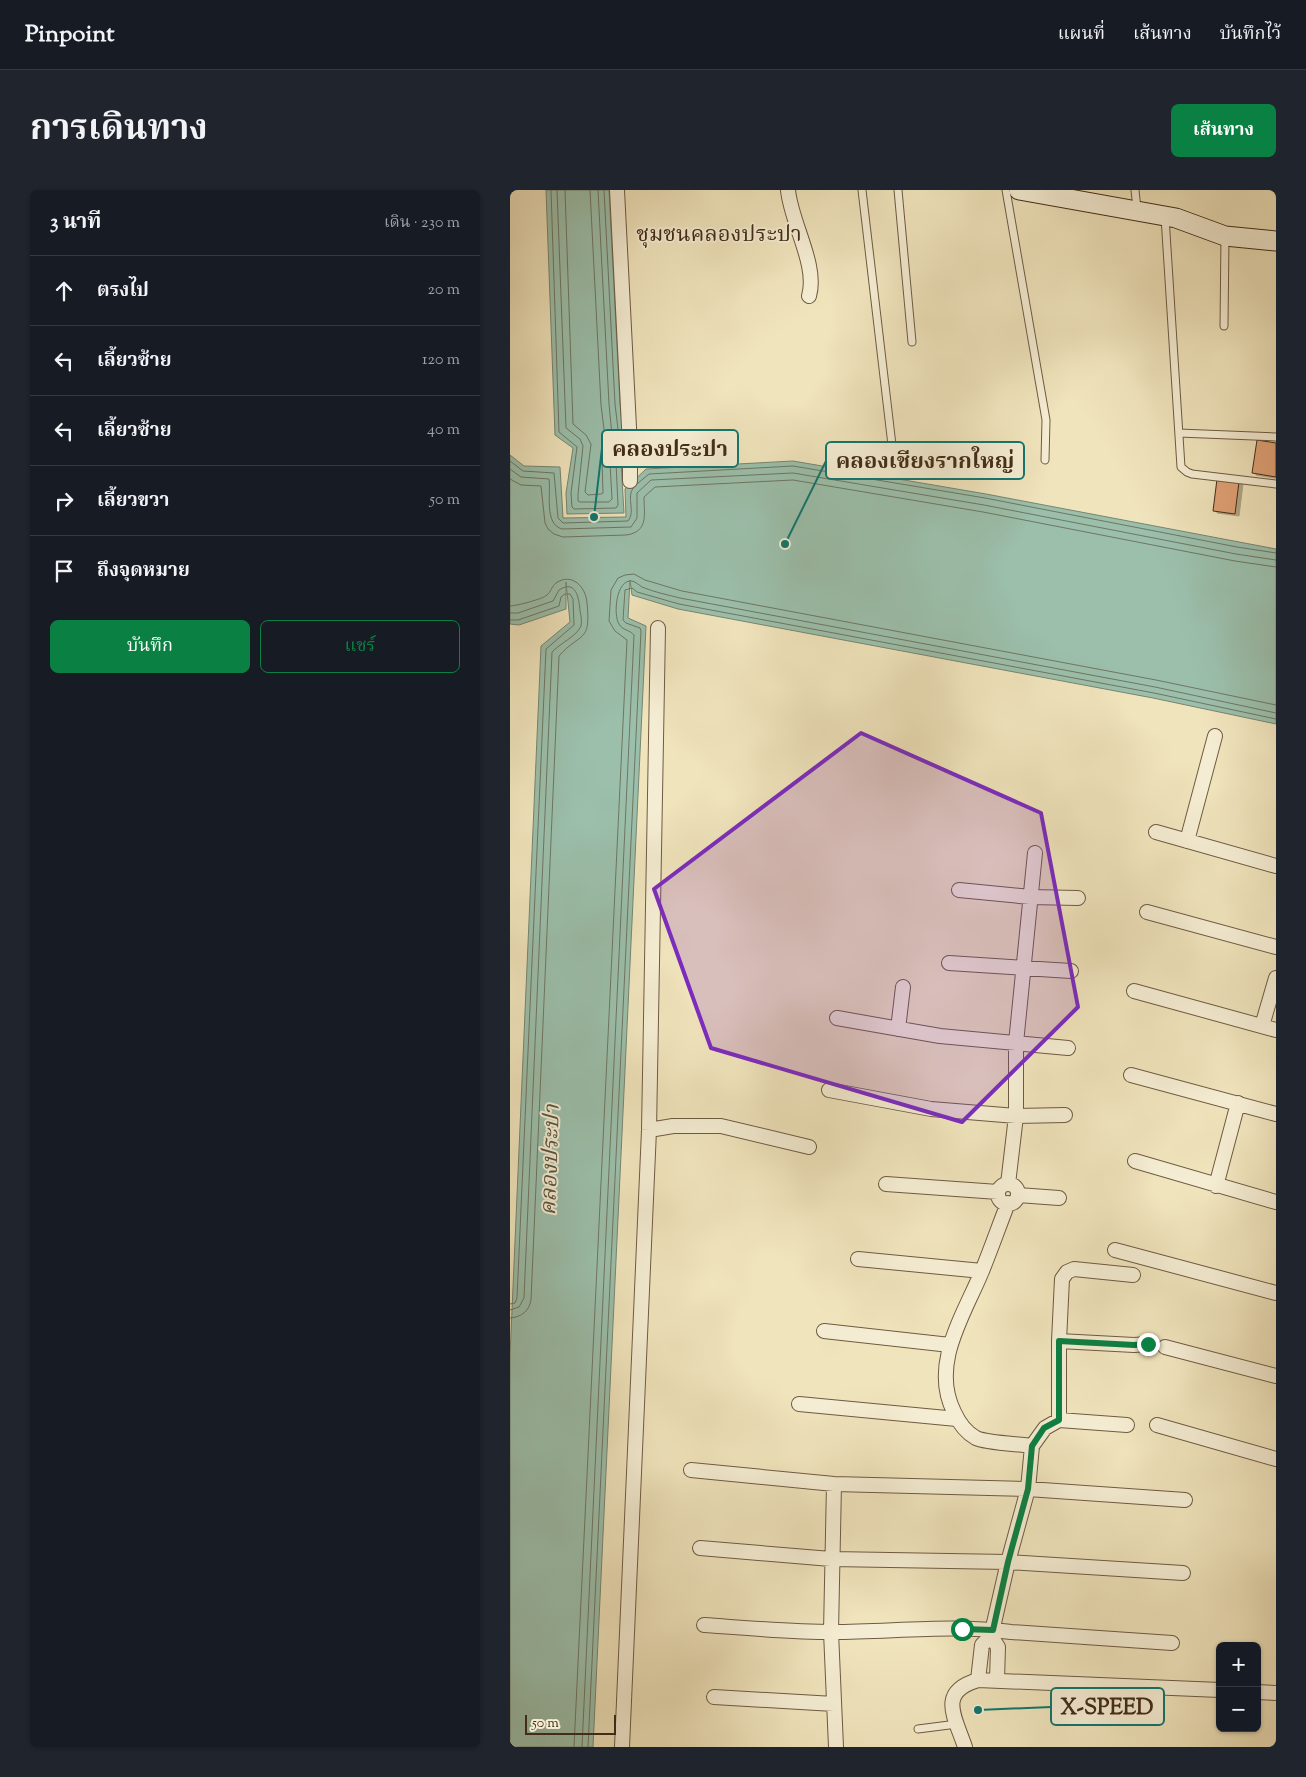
<!DOCTYPE html>
<html lang="th">
<head>
<meta charset="utf-8">
<style>
  body { margin:0; font-family:"Sorts Mill Goudy","Noto Serif Thai",serif; background:#20242c; color:#f1f3f6 }
  .controls { position:absolute; right:15px; bottom:15px; display:grid; overflow:hidden; border-radius:8px; box-shadow:0 1px 4px #0004 }
  .controls button { width:45px; height:45px; display:grid; place-items:center; padding:0; border:0; border-bottom:1px solid #363941; background:#171b24; color:#f1f3f6; font:25px sans-serif }
  .scale { position:absolute; left:15px; bottom:12px; width:91px; box-sizing:border-box; padding-left:5px; border:2px solid #422d19; border-top:0; font-size:14px; line-height:18px; white-space:nowrap; color:#422d19; -webkit-text-stroke:4px #f5edd3; paint-order:stroke }
  .stop { position:absolute; width:15px; height:15px; margin:-11px; border:4px solid #0b8043; border-radius:50%; background:#fff }
  .stop.end { background:#0b8043; border-color:#fff; box-shadow:0 1px 5px #0008 }
  .list { margin:0; padding:0; list-style:none }
  h2 { display:flex; justify-content:space-between; align-items:center; height:65px; margin:0; padding:0 20px; font-size:21px }
  h2 small { font-size:16px; font-weight:400; color:#9ea1a6 }
  .list li { display:grid; grid-template-columns:32px 1fr auto; gap:15px; align-items:center; box-sizing:border-box; height:70px; padding:0 20px; border-top:1px solid #363941 }
  .list b { display:block; font-size:19px; white-space:nowrap }
  .list em { font-size:16px; font-style:normal; color:#9ea1a6 }
  .actions { display:flex; gap:10px; padding:15px 20px }
  .actions a { flex:1; padding:11px 0; border:1px solid #0b8043; border-radius:8px; text-align:center; font-size:18px; color:#0b8043 }
  .actions .main { background:#0b8043; color:#fff }
  .icon { flex:none; width:28px; height:28px; fill:none; stroke:currentColor; stroke-width:2; stroke-linecap:round; stroke-linejoin:round }
  .map { position:relative; flex:none; width:766px; height:1557px; overflow:hidden; border-radius:8px }
  header { display:flex; align-items:center; gap:30px; box-sizing:border-box; height:70px; padding:0 25px; background:#171b24; border-bottom:1px solid #363941 }
  header strong { font-size:24px }
  nav { display:flex; gap:28px; margin-inline-start:auto; font-size:18px }
  .intro { display:flex; align-items:center; justify-content:space-between; box-sizing:border-box; height:120px; padding:0 30px }
  h1 { margin:0; font-size:35px }
  .button { padding:12px 22px; border-radius:8px; background:#0b8043; color:#fff; font-size:18px; font-weight:700 }
  main { display:flex; gap:30px; padding:0 30px }
  aside { flex:1; background:#171b24; border-radius:8px; box-shadow:0 1px 4px #0004 }
  .map>svg:first-child { display:block }
  .water { fill:#9bbfab; stroke:#778571 }
  .lines { fill:none; stroke-linecap:round; stroke-linejoin:round }
  .shore { stroke:#6e7662; stroke-width:1 }
  .building { fill:#e0a276; stroke:#422d19; filter:url(#shadow) }
  .lane-casing { stroke:#6e5b42; stroke-width:9 }
  .street-casing { stroke:#6e5b42; stroke-width:16 }
  .secondary-casing { stroke:#422d19; stroke-width:21 }
  .lane { stroke:#f5edd3; stroke-width:7 }
  .street { stroke:#f5edd3; stroke-width:14 }
  .secondary { stroke:#f5edd3; stroke-width:19 }
  .route { stroke:#0b8043; stroke-width:6 }
  .marked { fill:#7b2cbf; fill-opacity:0.2; stroke:#7b2cbf; stroke-width:4; stroke-linejoin:round }
  .labels { text-anchor:middle; dominant-baseline:central; stroke-width:4; stroke-linejoin:round; paint-order:stroke }
  .neighbourhood-label { font-size:22px; fill:#422d19; stroke:#f5edd3 }
  .water-label { font-size:22px; font-style:italic; fill:#58523e; stroke:#f5edd3 }
  .leader { fill:none; stroke:#0f766e; stroke-width:2 }
  .callout-dot { fill:#0f766e; stroke:#f5edd3; stroke-width:2 }
  .callout { fill:#f5edd3; stroke:#0f766e; stroke-width:2 }
  .callout-label { font-size:22px; text-anchor:middle; font-weight:bold; fill:#422d19 }
</style>
</head>
<body>
<header>
<strong>Pinpoint</strong>
<nav><a>แผนที่</a><a>เส้นทาง</a><a>บันทึกไว้</a></nav>
</header>
<div class="intro"><h1>การเดินทาง</h1><a class="button">เส้นทาง</a></div>
<main>
<aside>
<h2>3 นาที<small>เดิน · 230 m</small></h2>
<ul class="list">
<li><svg class="icon" aria-label="ahead" viewBox="0 0 24 24"><path d="M12 20V5M6 11l6-6 6 6"/></svg><div><b>ตรงไป</b></div><em>20 m</em></li>
<li><svg class="icon" aria-label="left" viewBox="0 0 24 24"><path d="M17 20v-9H6M10 6l-5 5 5 5"/></svg><div><b>เลี้ยวซ้าย</b></div><em>120 m</em></li>
<li><svg class="icon" aria-label="left" viewBox="0 0 24 24"><path d="M17 20v-9H6M10 6l-5 5 5 5"/></svg><div><b>เลี้ยวซ้าย</b></div><em>40 m</em></li>
<li><svg class="icon" aria-label="right" viewBox="0 0 24 24"><path d="M7 20v-9h11M14 6l5 5-5 5"/></svg><div><b>เลี้ยวขวา</b></div><em>50 m</em></li>
<li><svg class="icon" aria-label="arrive" viewBox="0 0 24 24"><path d="M6 21V4h12l-3 4 3 4H6"/></svg><div><b>ถึงจุดหมาย</b></div></li>
</ul>
<div class="actions"><a class="main">บันทึก</a><a>แชร์</a></div>
</aside>
<div class="map">
<svg width="766" height="1557" viewBox="0 0 766 1557">
  <defs>
    <filter id="shadow"><feDropShadow dx="4" dy="2" stdDeviation="0" flood-color="#0004"/></filter>
  </defs>
  <rect width="100%" height="100%" fill="#f0e4bc"/>
  <filter id="stains"><feTurbulence type="fractalNoise" baseFrequency=".004" numOctaves="4"/><feColorMatrix values="0 0 0 0 .2 0 0 0 0 .09 0 0 0 0 .02 0 0 0 .5 -.17"/></filter>
  <radialGradient id="worn" r=".72"><stop offset=".6" stop-color="#630" stop-opacity="0"/><stop offset="1" stop-color="#630" stop-opacity=".3"/></radialGradient>
  <path class="water" d="M36,0h63l11,214 5,43 -4,15 3,51 -57,1 -1,-21 7,-45 -18,-13z
    M0,265l14,11 36,1 3,51 63,-1 -1,-28 21,-20 147,-8 193,33 290,55v175l-123,-26 -475,-89 -46,-14 -2,-15 -2,38 18,8 -53,1121h-83v-391l31,-710 29,-24 -4,-40v27l-47,16 -9,-1z"/>
  <g class="lines">
    <path class="shore" d="M41,0l8,242 18,15 -6,46 1,14 2,2 42,-1 2,-3 -2,-42 4,-17 -5,-42 -11,-214
      M47,0l9,238 14,11 3,7 -5,48v7l2,1h29l3,-3 -2,-36 3,-17 -4,-42 -11,-214
      M55,0l8,234 13,11 5,9 -6,48 3,3 13,-1 2,-1 -1,-32 4,-16 -5,-40 -11,-215
      M0,271l13,10 31,2 4,45 5,5 65,-2c8,-9 -2,-23 5,-33
      M0,279l11,8 28,2c2,15 -5,45 13,50l69,-2 6,-9v-25l14,-13 142,-7 191,32 252,49 40,6
      M0,289l11,6 20,1 4,37 3,6 6,5 9,3 63,-2c23,-3 18,-21 18,-38l11,-10 138,-7 190,32 252,49 41,6
      M127,294l12,-10 144,-8 192,32 252,49 39,6
      M0,416c6,0 33,-7 37,-11 4,-3 4,-8 9,-12 16,-11 30,4 31,20 4,41 -6,28 -28,53l-28,644c-2,11 -9,17 -21,18
      M0,423h8l35,-12 6,-11c17,-11 20,8 21,21 1,4 2,10 1,15 -4,10 -22,18 -29,26l-28,646 -5,9 -9,3
      M0,430h8l41,-14 2,-9 4,-3h5l3,5 1,26 -28,24 -29,649 -2,5 -5,1
      M64,1557l53,-1107 -12,-9 -6,-10 2,-31 7,-12 7,-3 9,-1 11,6 37,11 474,89 120,25
      M72,1557l52,-1112c-4,-5 -12,-5 -15,-11 -6,-9 -3,-45 13,-43 4,1 7,4 10,6 12,5 26,8 38,11l475,89 121,26
      M78,1557l53,-1116 -1,-3 -14,-5 -3,-3 2,-30 7,-2 5,4 42,12 475,89 122,26"/>
  </g>
  <path class="building" d="M747,250l19,3v34l-24,-4z
    M707,289l22,3 -4,32 -22,-3z"/>
  <g class="lines">
    <defs>
      <path id="lane" d="M352,0l32,272
        M388,0l14,152
        M496,0l40,230 -1,40
        M625,0l2,19
        M655,27l16,250 6,5 5,2 84,10
        M714,136l1,-90
        M669,243l97,4
        M408,1539l39,-5"/>
      <path id="street" d="M107,0l13,257v34
        M278,0c3,33 30,75 21,106
        M646,642l120,34
        M677,651l28,-105
        M449,700l71,7 48,1
        M637,722l129,35
        M439,773l122,8
        M624,801l142,39
        M327,828l103,18 128,12
        M752,836l14,-48
        M388,839l5,-42
        M621,885l145,39
        M319,900l102,19 85,7 49,-1
        M139,940l24,-4h48l88,21
        M625,971l141,41
        M376,994l112,8
        M498,994l8,-68v-73l19,-190
        M488 1004a10 10 0 1 1 20 0a10 10 0 1 1-20 0Z
        M706,996l22,-83
        M508,1005l41,3
        M605,1060l161,43
        M348,1069l124,12
        M623,1085l-59,-6 -7,3 -5,7 -3,62 75,4 14,-1
        M314,1141l126,14
        M549,1151v79
        M655,1157l111,29
        M289,1214l158,15
        M647,1235l119,34
        M522,1256l13,-18 14,-8 68,5
        M181,1280l143,14 194,5 157,11
        M324,1294l-3,148 5,115
        M190,1358l131,11 177,3 175,11
        M194,1435c43,3 86,7 129,7 59,0 120,-8 178,0l161,11
        M481,1446l7,11 -1,33
        M468,1490l4,-35 9,-9 17,-74 20,-73 4,-43c-13,-2 -46,-3 -56,-8 -11,-6 -17,-15 -22,-26 -24,-48 10,-97 28,-141 9,-22 17,-45 26,-68
        M747,1502l19,1
        M204,1507l120,7
        M112,1557l27,-617 9,-502
        M455,1557c-10,-30 -28,-55 13,-67l242,10"/>
      <path id="secondary" d="M509,0l157,28 49,18 51,5"/>
    </defs>
    <use href="#lane" class="lane-casing"/>
    <use href="#street" class="street-casing"/>
    <use href="#secondary" class="secondary-casing"/>
    <use href="#lane" class="lane"/>
    <use href="#street" class="street"/>
    <use href="#secondary" class="secondary"/>
  </g>
  <g class="lines">
    <path class="route" d="M452,1439l31,1 15,-68 20,-73 4,-43 12,-18 15,-8v-79l75,4 14,-1"/>
  </g>
  <path class="marked" d="M351,543l180,80 37,194 -116,115 -251,-74 -57,-159z"/>
  <g class="labels">
    <g class="neighbourhood-label">
      <text x="209" y="46">ชุมชนคลองประปา</text>
    </g>
    <g class="water-label">
      <text transform="translate(42 970) rotate(-88)">คลองประปา</text>
    </g>
  </g>
  <path class="leader" d="M84 327L92 258M275 354L316 271M468 1520L541 1517"/>
  <g class="callout-dot">
    <circle cx="84" cy="327" r="5"/>
    <circle cx="275" cy="354" r="5"/>
    <circle cx="468" cy="1520" r="5"/>
  </g>
  <g class="callout">
    <rect x="92" y="240" width="136" height="37" rx="5"/>
    <rect x="316" y="252" width="198" height="37" rx="5"/>
    <rect x="541" y="1498" width="113" height="37" rx="5"/>
  </g>
  <g class="callout-label">
    <text x="160" y="266">คลองประปา</text>
    <text x="415" y="278">คลองเชียงรากใหญ่</text>
    <text x="597" y="1524">X-SPEED</text>
  </g>
  <rect width="100%" height="100%" filter="url(#stains)"/>
  <rect width="100%" height="100%" fill="url(#worn)"/>
</svg>
<div class="controls">
<button>+</button>
<button>−</button>
</div>
<div class="scale">50 m</div>
<div class="stop" style="left:452px;top:1439px"></div>
<div class="stop end" style="left:638px;top:1154px"></div>
</div>
</main>
</body>
</html>
